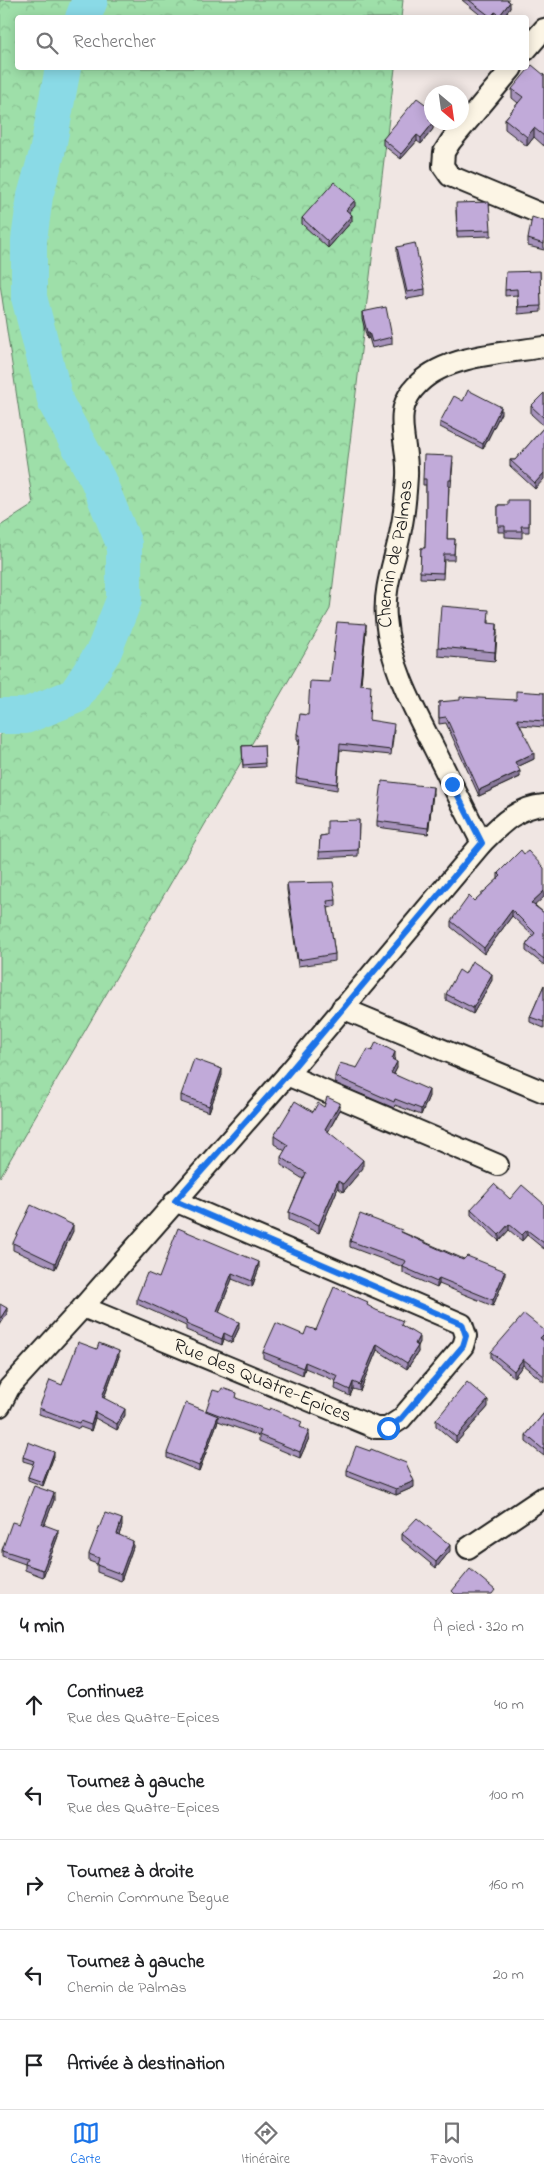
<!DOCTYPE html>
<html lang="fr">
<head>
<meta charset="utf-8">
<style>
  body { margin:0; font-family:"Indie Flower",sans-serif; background:#f2f2f2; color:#202124 }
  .compass { position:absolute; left:424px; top:85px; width:45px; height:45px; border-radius:50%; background:#fff; box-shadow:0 2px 12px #0003; rotate:151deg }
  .stop { position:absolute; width:15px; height:15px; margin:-11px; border:4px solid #1a73e8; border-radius:50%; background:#fff }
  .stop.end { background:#1a73e8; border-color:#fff; box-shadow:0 1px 5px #0008 }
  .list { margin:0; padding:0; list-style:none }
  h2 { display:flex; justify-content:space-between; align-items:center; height:65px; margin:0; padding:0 20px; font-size:21px }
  h2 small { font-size:16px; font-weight:400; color:#757577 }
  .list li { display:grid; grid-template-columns:32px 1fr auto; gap:15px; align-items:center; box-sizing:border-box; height:90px; padding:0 20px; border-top:1px solid #e0e0e0 }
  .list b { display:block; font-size:19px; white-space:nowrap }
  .list p { margin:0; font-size:16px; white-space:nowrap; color:#757577 }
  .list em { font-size:16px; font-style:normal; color:#757577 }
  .icon { flex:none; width:28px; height:28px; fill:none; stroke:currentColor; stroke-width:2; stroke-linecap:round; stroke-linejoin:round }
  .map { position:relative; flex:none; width:544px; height:1594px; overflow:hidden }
  .search { position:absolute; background:#fff; box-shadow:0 2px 12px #0003; left:15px; right:15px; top:15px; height:55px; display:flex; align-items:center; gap:12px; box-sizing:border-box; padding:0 18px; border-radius:5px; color:#757577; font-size:19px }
  .sheet { height:515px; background:#fff }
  nav { display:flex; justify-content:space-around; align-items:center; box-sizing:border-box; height:70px; border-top:1px solid #e0e0e0; background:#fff; font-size:14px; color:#757577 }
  nav a { display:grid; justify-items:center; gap:2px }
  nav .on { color:#1a73e8 }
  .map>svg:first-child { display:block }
  .forest { fill:url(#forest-crowns); stroke:#5d7e62 }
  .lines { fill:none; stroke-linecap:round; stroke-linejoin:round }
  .river { stroke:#8adae6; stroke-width:36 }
  .minor-casing { stroke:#1c1c1c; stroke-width:24 }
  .minor { stroke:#fcf5e5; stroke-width:20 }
  .wall { fill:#a692bb; stroke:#1c1c1c }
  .shaded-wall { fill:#877798; stroke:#1c1c1c }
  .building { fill:#c1aad9; stroke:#1c1c1c }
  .route { stroke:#1a73e8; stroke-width:6 }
  .labels { text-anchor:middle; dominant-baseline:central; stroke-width:4; stroke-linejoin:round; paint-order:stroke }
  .street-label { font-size:20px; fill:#1c1c1c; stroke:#fcf5e5 }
</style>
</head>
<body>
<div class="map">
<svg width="544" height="1594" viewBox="0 0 544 1594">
  <defs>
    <pattern id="forest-crowns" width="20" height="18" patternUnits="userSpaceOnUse" patternTransform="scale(1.25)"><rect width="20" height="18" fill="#9edfa9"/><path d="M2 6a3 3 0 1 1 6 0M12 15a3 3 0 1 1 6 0" fill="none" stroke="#88bf91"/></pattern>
  </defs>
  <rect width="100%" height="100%" fill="#f0e6e3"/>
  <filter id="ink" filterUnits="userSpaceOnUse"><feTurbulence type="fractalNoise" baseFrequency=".02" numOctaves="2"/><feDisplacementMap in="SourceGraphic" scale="10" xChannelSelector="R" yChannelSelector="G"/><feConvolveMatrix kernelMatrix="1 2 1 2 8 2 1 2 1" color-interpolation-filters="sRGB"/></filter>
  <g filter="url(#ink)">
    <path class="forest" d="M0,0h403l-2,18h-383v50h377l-65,541 -330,568v-651l33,-21 -33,-221z"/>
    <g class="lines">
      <path class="river" d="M83,18l7,-18
        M0,716h25l50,-20 29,-45 20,-51v-56l-26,-64 -42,-77 -27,-106v-57l6,-44 12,-43 16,-85"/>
      <defs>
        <g id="minor">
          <path d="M526,50l18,-21"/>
          <path d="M512,68l-61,73 -7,11 -1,14 7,10 94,39"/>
          <path id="s1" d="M482,843c-16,-31 -32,-63 -48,-95 -20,-39 -45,-85 -48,-130 -3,-31 10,-60 15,-89 4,-18 5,-36 6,-53 2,-35 -18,-65 12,-93 28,-28 87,-30 125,-36"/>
          <path d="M342,1008l202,84"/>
          <path d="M287,1075l211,90"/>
          <path id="s2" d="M83,1307l293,121h11l14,-9 62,-73 3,-10 -4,-12 -287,-123"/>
          <path d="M0,1406l9,-18 74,-81 204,-232 195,-232c18,-18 35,-36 62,-38"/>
          <path d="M468,1548l76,-51"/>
        </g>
      </defs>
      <use href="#minor" class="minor-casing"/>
      <use href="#minor" class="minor"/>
    </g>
    <path class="wall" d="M462,0h47l-1,1 2,7 -7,10h-19z
      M544,75v71l-10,-9 -7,9 -22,-17v-10l13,-16 -6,-5v-9z
      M432,122l1,7 -12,15 -4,-3 -16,18 -18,-14v-6z
      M355,206l-6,6 3,9 -24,27 -26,-24v-6z
      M456,210l35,20v6l-34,1z
      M544,221v29l-16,-4v-7z
      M397,247l28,42v7l-18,3 -10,-45z
      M540,271l1,41 -23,2 -1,-19 -12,1v-6z
      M362,312l30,25v7l-20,4 -3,-10 -2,1 -5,-21z
      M544,393v33l-13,-12v-8z
      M501,413l-18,36 -43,-22v-5z
      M544,427l-9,62 -25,-23v-6h5z
      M453,462l-2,25 -2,-1 -2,53h8l-1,21h-10l-1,19 -23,-1 1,-30h4l1,-37v-26h-3v-6z
      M529,500v32h-7v6l-17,-1v-5h-7v-27h10z
      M489,619v4l8,10 -2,28 -57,-5v-9z
      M366,630l-5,54 8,36 25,10 -3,25 -51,-5 -3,40 -41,-7 3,-43h-2v-6l11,-19z
      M544,693v34l-24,-2 14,34 -17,8 3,10 -41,19 -33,-73 -7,1v-22l77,-2z
      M264,745l1,22 -22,1 -1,-22z
      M433,793l-5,41 -51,-7v-6z
      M359,820l-1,36 -39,2 1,-22 7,-1z
      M498,873l46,40v52l-18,-14v-6l7,-9 -21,-20 -28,38 -33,-27v-6l23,-20 24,-22z
      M287,883l49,17v6l-8,2 7,46v7l-37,5 -11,-76z
      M465,974l27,6 -19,34 -27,-14v-6z
      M544,985v43l-14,-6v-5z
      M372,1051l23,7 -1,2 3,8 -3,6 35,22 -8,19 -26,-10 -1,3 -59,-25v-7l22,-8z
      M222,1075l-13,37 -28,-10v-7z
      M324,1107l16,3 -12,22 35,36 -20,24 -5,-4 -19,45 -30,-13v-8l14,-33 -22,-14v-8l4,-6 -11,-7v-8l39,-24z
      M510,1199l34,5v45l-17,-14 -5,6 -13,-11 -10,11 -28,-26v-6z
      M73,1231l-18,38 -42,-19v-7z
      M402,1232l103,45 -12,29 -54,-22 -2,4 -34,-15v-6l-53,-20v-6z
      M259,1268l-7,19 -20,-8 -13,33 20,16 -7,15 -8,-4 -2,6 -36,-15v-4l-49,-22v-6l22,-20z
      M403,1326l16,16 -2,4 1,6 -11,17 -30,-19 -17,41 -7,-2 -3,7 -15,-7 1,-8 -31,-13 -2,7 -40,-17v-6l53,-22z
      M544,1330v52l-21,-17 -9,12 -23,-19v-6z
      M119,1356l-15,42 21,17 -8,15 -22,-12 -4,13 -11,-4 -1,2 -40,-15v-6l23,-23z
      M237,1399l64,29 8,10 -9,20 -41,-17v-5l-41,-15 -19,50 -32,-13v-5l39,-42v-1z
      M488,1407l-32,36 -20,-17v-6z
      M544,1413v43l-18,-14v-7z
      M54,1456l-11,30 -15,-6v-3l5,-13 -10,-3v-4z
      M347,1470l67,17 -18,8 -49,-19z
      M54,1500l-10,25 14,11 -15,41 -18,-7v-6l-23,-8v-6l17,-26z
      M122,1526l-3,9 14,12 -12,34 -24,-9v-8l-8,-3v-7z
      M402,1534l48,17 -14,17 -34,-28z"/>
    <path class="shaded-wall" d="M510,2v6l-7,10h-3v-3z
      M495,12v6h-4z
      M433,123v6l-12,15v-6z
      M534,128v9l-7,9v-9z
      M417,135v6l-16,18v-5z
      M355,200v6l-9,10v-6z
      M352,215v6l-24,27v-6z
      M367,332h2v6l-2,1z
      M501,407v6l-18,36v-5z
      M544,473v6l-9,10v-6z
      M366,624v6l-6,60v-6z
      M497,624v9l-2,28v-9z
      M534,753v6l-19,9v-6z
      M520,771v6l-41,19v-6z
      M433,787v6l-5,41v-6z
      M544,891v6l-13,12v-6z
      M512,910v6l-28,38v-6z
      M492,974v6l-19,34v-6z
      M395,1052v6l-3,7v-6z
      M397,1062v6l-6,11v-6z
      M222,1069v6l-13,37v-6z
      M429,1090v6l-8,19v-6z
      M340,1103v7l-15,27v-8z
      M363,1160v8l-20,24v-8z
      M338,1181v7l-19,45v-8z
      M509,1224v6l-10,11v-6z
      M73,1225v6l-18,38v-6z
      M527,1230v5l-5,6v-6z
      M259,1262v6l-7,19v-6z
      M505,1271v6l-12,29v-6z
      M232,1273v6l-15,38v-6z
      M439,1278v6l-2,4v-6z
      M7,1308v6l-7,11v-6z
      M239,1322v6l-7,15v-6z
      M224,1333v6l-2,6v-6z
      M544,1334v6l-4,4v-6z
      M419,1336v6l-4,8v-6z
      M377,1344v6l-17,41v-6z
      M418,1346v6l-11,17v-6z
      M119,1351v5l-17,47v-6z
      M523,1359v6l-9,12v-6z
      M305,1362v6l-2,7v-7z
      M353,1382v7l-3,7v-6z
      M488,1400v7l-32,36v-6z
      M125,1409v6l-8,15v-6z
      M95,1412v6l-4,13v-6z
      M218,1416v5l-19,50v-5z
      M309,1431v7l-9,20v-6z
      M54,1452v4l-11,30v-4z
      M414,1481v6l-18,8v-6z
      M54,1493v7l-12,31v-7z
      M122,1519v7l-5,15v-7z
      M58,1530v6l-15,41v-7z
      M133,1541v6l-12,34v-7z
      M450,1545v6l-14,17v-6z"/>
    <path class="building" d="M469,0h38l3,2 -10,13 -5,-3 -4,5z
      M532,65l12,10v61l-10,-8 -7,9 -22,-18 18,-22 -11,-8z
      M417,98l15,11v7l-3,4 4,3 -12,15 -4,-3 -16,19 -18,-15z
      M334,182l21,18 -9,10 6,5 -24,27 -26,-24z
      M489,202l2,28 -34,1 -1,-28z
      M532,217l12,4v23l-16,-5z
      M415,243l10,46 -18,3 -10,-45z
      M540,271l1,35 -23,1 -1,-18 -12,1 1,-18z
      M386,307l6,30 -20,5 -3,-10h-2l-5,-20z
      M468,390l33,17 -18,37 -43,-22 14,-26 9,5z
      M544,393v25l-13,-12z
      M544,427v46l-9,10 -25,-23h5z
      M424,455l29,1 -2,24h-2l-2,59h8l-1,15h-10l-1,19 -23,-1 1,-24h4l1,-37v-32h-3z
      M508,500h21v26h-8l1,5h-17v-5h-7v-21h10z
      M441,606l48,4 -1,13 9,1 -2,28 -57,-5z
      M337,622l29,2 -6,60 11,1 -2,35 25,4 -3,26 -51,-6 -3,40 -41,-6 4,-43 -3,-1 3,-20 8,1 2,-34 20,1z
      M516,691l28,2v28l-27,-2 17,34 -19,9 5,9 -41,19 -33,-73 -7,1v-16l21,-2v-3l56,3z
      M264,745l1,18 -22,2 -1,-19z
      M382,781l51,6 -5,41 -51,-7z
      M359,820l-1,30 -39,2 1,-16 7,-1v-14z
      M521,850l3,4 4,-3 16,17v23l-13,12 13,10v46l-18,-14 9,-12 -23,-23 -28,38 -33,-27 18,-25 5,5 27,-25 -3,-3z
      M333,882l3,18 -9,1 8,53 -37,6 -11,-77z
      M472,961l20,13 -19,34 -27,-14 13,-24 6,4z
      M544,985v37l-14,-5z
      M376,1042l19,10 -3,7 5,3 -6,11 38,17 -8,19 -26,-10 -1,3 -59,-26 5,-13 17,5 11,-19 4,2z
      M194,1059l28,10 -13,37 -28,-11z
      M327,1097l13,6 -15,26 38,31 -20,24 -5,-3 -19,44 -30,-13 17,-39 -25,-16 7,-12 -14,-9 21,-35 18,11 5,-9 6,4z
      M494,1184l16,15 12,-14 22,19v39l-17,-13 -5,5 -13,-11 -10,11 -28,-26z
      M31,1205l42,20 -18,38 -42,-20z
      M360,1214l42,16 -1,2 62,28 4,-4 38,15 -12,29 -54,-22 -2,4 -34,-15 3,-6 -56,-20z
      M178,1228l81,34 -7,19 -20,-8 -15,38 22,11 -7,15 -8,-4 -2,6 -36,-15 1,-3 -50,-23 10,-25 12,5z
      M334,1287l34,15 -1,3 9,5 27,11 -2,4 18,11 -4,8 3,2 -11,17 -30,-19 -17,41 -7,-3 -3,8 -15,-7 3,-7 -33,-14 -2,6 -40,-16 13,-29 28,12 3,-8 9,3z
      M0,1304l7,4 -7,11z
      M524,1314l20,16v4l-4,4 4,3v35l-21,-17 -9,12 -23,-19z
      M78,1342l19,7 2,-6 20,8 -17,46 23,12 -8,15 -22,-12 -4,13 -11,-4 -1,2 -40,-15 11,-28 12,5z
      M467,1382l21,18 -32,37 -20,-17z
      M222,1388l15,5 -1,5 33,12 1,-2 32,14 -2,5 9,4 -9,21 -41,-17 2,-4 -55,-21 7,-20 7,2z
      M186,1403l32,13 -19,50 -32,-13z
      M544,1413v37l-18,-15z
      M28,1442l26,10 -11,30 -15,-5 6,-16 -11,-4z
      M356,1446l14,5 1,-2 35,14 8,18 -18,8 -49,-19z
      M34,1486l20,7 -12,31 16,6 -15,40 -18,-6 2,-6 -25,-8 10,-28 7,2z
      M105,1513l17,6 -5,15 16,7 -12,33 -24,-9 2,-7 -10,-4z
      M417,1518l33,27 -14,17 -34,-28z
      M470,1569l25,21 -3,4h-37l-3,-3z"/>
  </g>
  <g class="lines" filter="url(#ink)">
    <path class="route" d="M388,1428l13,-9 62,-73 3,-10 -4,-12 -287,-123 112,-126 195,-232 -30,-59"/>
  </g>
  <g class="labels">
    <g class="street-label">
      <text stroke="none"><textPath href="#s1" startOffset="311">Chemin de Palmas</textPath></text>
      <text stroke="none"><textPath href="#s2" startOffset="194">Rue des Quatre-Epices</textPath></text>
    </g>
  </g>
</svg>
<svg class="compass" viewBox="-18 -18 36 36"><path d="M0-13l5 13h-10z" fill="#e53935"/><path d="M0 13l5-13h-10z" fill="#757577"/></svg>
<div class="stop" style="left:388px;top:1428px"></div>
<div class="stop end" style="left:452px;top:784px"></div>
<div class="search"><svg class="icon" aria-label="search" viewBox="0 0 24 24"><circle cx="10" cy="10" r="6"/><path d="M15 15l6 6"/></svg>Rechercher</div>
</div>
<section class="sheet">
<h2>4 min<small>À pied · 320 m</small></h2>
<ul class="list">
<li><svg class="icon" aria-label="ahead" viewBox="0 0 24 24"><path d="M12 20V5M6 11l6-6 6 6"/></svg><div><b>Continuez</b><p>Rue des Quatre-Epices</p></div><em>40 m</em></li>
<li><svg class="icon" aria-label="left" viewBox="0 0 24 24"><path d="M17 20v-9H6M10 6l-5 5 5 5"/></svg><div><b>Tournez à gauche</b><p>Rue des Quatre-Epices</p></div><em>100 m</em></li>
<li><svg class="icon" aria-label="right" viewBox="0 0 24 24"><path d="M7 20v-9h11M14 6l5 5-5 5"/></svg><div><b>Tournez à droite</b><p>Chemin Commune Begue</p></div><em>160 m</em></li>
<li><svg class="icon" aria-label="left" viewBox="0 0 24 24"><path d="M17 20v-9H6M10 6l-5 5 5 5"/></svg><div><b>Tournez à gauche</b><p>Chemin de Palmas</p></div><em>20 m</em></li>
<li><svg class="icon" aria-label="arrive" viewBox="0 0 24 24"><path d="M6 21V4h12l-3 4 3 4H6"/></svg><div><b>Arrivée à destination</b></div></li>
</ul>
</section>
<nav>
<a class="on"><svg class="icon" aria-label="map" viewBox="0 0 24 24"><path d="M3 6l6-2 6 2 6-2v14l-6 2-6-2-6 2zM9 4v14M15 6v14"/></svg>Carte</a>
<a><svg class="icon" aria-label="directions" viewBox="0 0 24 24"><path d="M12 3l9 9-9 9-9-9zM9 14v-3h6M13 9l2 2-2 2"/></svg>Itinéraire</a>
<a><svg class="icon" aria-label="saved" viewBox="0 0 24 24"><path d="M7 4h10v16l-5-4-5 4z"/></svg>Favoris</a>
</nav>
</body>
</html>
